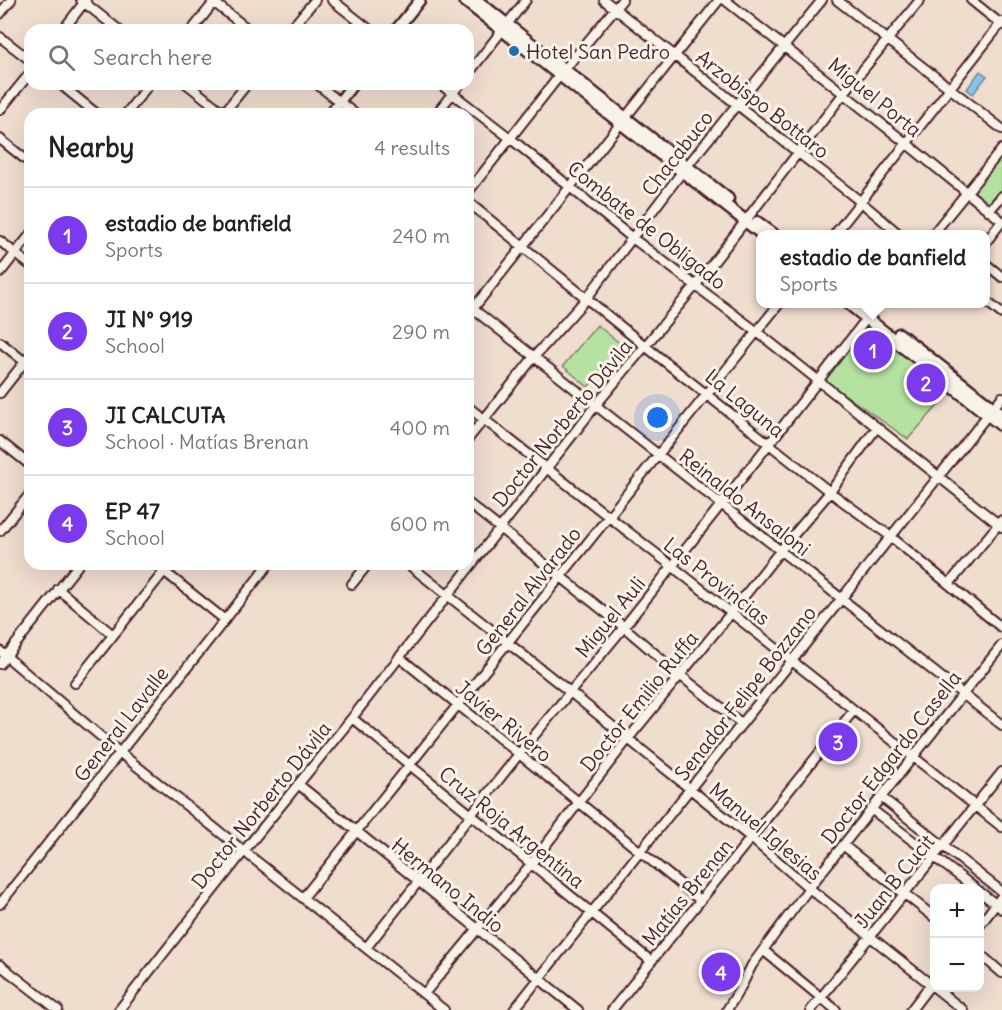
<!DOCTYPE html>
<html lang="en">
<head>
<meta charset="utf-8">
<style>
  body { margin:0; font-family:Delius,sans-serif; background:#f2f2f2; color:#222 }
  .controls { position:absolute; right:18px; bottom:18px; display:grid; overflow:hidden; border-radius:12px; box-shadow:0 6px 24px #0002 }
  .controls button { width:54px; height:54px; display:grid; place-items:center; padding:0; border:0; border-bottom:2px solid #e0e0e0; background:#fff; color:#222; font:30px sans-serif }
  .you { position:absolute; left:658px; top:418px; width:21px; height:21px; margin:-15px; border:4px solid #fff; border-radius:50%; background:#1a73e8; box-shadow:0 0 0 9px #1a73e833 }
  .badge { display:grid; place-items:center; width:39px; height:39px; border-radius:50%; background:#7c3aed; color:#fff; font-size:20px; font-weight:700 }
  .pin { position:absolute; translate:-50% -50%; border:3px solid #fff; box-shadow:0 2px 6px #0006 }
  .popup { position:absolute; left:756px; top:230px; width:234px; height:78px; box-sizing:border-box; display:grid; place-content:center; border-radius:12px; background:#fff; filter:drop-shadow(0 2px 4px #0005); font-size:20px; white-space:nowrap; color:#767676 }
  .popup b { font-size:22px; color:#222 }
  .popup::after { content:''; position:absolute; left:50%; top:100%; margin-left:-12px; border:12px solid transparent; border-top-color:#fff }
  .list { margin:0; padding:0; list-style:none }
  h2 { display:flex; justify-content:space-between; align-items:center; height:78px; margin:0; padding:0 24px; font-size:26px }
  h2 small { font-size:20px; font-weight:400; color:#767676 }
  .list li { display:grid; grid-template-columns:39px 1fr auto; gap:18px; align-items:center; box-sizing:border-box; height:96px; padding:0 24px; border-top:2px solid #e0e0e0 }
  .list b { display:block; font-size:22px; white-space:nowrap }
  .list p { margin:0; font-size:20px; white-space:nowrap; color:#767676 }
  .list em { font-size:20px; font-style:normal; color:#767676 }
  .icon { flex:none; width:33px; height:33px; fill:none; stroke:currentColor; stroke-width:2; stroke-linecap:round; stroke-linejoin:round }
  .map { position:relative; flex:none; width:1002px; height:1010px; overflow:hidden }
  .search { position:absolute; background:#fff; box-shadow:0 6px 24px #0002; left:24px; top:24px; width:450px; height:66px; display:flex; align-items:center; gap:15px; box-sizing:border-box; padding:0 21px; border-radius:18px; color:#767676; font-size:22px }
  .panel { position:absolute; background:#fff; box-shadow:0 6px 24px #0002; left:24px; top:108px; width:450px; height:462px; border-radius:18px }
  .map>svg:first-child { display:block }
  .green { fill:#b5e2a0; stroke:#808066; stroke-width:1.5 }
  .water { fill:#88c5e8; stroke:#6f839c; stroke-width:1.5 }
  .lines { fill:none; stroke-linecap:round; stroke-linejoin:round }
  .minor-casing { stroke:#4a1f2b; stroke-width:12 }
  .tertiary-casing { stroke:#4a1f2b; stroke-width:14 }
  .secondary-casing { stroke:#4a1f2b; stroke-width:15 }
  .minor { stroke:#f7f3e8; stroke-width:8 }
  .tertiary { stroke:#f7f3e8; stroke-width:9 }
  .secondary { stroke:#f7f3e8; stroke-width:10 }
  .poi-dot { fill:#1f6fb2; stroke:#f7f3e8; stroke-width:2 }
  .labels { text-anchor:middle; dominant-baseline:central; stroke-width:6; stroke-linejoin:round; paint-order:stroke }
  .poi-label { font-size:20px; fill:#4a1f2b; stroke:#f7f3e8; text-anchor:start }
  .street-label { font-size:20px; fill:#4a1f2b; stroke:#f7f3e8 }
</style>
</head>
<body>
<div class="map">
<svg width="1002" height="1010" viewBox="0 0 1002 1010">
  <rect width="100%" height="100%" fill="#efddce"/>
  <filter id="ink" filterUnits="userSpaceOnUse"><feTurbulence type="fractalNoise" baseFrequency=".0167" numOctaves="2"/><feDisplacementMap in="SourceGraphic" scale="12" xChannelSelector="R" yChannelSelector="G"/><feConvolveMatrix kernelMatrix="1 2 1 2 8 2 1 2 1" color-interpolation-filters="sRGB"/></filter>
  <g filter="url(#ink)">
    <path class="green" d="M1002,152v42l-12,15 -21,-15z
      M864,320l89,69 -45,50 -84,-59z
      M597,325l25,20 -34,42 -25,-21z"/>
    <path class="water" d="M980,71l7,5 -14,18 -6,-5z"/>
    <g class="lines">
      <defs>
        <path id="minor" d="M81,0l38,30
          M211,0l38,30
          M332,0l38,30
          M604,0l257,202 38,32
          M725,0l181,143 96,78
          M837,0l165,129
          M971,0l31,25
          M0,14l11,-14
          M63,30l23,-30
          M192,30l23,-29
          M290,30l25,-30
          M0,37l30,23
          M468,74l58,-74
          M60,84l37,30
          M187,84l38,30
          M317,84l38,30
          M440,84l70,54 121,99 125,94 246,196
          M0,110l30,-37
          M126,114l23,-30
          M223,114l24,-30
          M436,114l24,-30
          M0,139l30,24
          M468,192l92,-117 62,-75
          M468,202l177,144 185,146 60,44 112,92
          M989,211l13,-15
          M835,234l167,-212
          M933,234l69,-85
          M0,241l30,24
          M986,242l16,-21
          M986,264l16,13
          M0,273l30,-38
          M986,301l16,13
          M468,305l534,420
          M468,315l251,-315
          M0,342l30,24
          M0,393l30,-38
          M468,407l204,159 330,261
          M468,439l66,-82 52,-58 96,-127 140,-172
          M0,441l30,24
          M468,503l156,124 57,49 60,47
          M0,531l30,-37
          M155,564l70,56
          M408,564l162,128 181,146 58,50 154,122
          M352,584l16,-20
          M949,584l53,-64
          M58,589l55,46
          M0,651l119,101 325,258
          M399,657l301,243
          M0,664l79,-100
          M75,683l95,-119
          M352,718l299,243
          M298,784l280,226
          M881,797l121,95
          M871,809l104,79
          M843,845l91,72
          M980,892l22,17
          M303,898l476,-594
          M0,904l269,-340
          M980,925l22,-29
          M366,948l153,-194 105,-127 145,-183 109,-140
          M763,950l73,60
          M980,954l22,19
          M0,965l58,45
          M424,994l107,-130 97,-125 103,-126 49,-62 50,-59 47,-65
          M119,1010l125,-159 108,-133 244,-313 100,-120 148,-192 76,-93
          M514,1010l488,-613
          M612,1010l242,-300
          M727,1010l15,-25 10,-20 57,-77 193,-243
          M811,1010l191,-238
          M911,1010l23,-30"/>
        <path id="tertiary" d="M396,30l24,-30
          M330,114l23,-30"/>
        <path id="secondary" d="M464,0l298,234
          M476,0l252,199
          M757,222l16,12
          M849,304l153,122
          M899,334l103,81"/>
      </defs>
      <use href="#minor" class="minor-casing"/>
      <use href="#tertiary" class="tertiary-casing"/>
      <use href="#secondary" class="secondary-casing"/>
      <use href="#minor" class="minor"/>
      <use href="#tertiary" class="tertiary"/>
      <use href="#secondary" class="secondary"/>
    </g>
  </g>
  <circle class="poi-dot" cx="514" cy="51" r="6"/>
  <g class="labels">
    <g class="poi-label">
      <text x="526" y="51">Hotel San Pedro</text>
    </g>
    <g class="street-label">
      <text transform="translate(875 97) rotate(39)">Miguel Porta</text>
      <text transform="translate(763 104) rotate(38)">Arzobispo Bottaro</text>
      <text transform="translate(677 153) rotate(-52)">Chacabuco</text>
      <text transform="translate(647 225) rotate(38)">Combate de Obligado</text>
      <text transform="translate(745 403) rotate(39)">La Laguna</text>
      <text transform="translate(562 423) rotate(-51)">Doctor Norberto Dávila</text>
      <text transform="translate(745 502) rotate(38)">Reinaldo Ansaloni</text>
      <text transform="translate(717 581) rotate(38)">Las Provincias</text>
      <text transform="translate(528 591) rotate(-52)">General Alvarado</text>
      <text transform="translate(610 617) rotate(-51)">Miguel Auli</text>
      <text transform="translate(745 693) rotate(-52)">Senador Felipe Bozzano</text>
      <text transform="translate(639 701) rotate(-51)">Doctor Emilio Ruffa</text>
      <text transform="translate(504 721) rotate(39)">Javier Rivero</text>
      <text transform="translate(121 724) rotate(-52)">General Lavalle</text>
      <text transform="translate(891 757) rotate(-52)">Doctor Edgardo Casella</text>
      <text transform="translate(261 805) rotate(-51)">Doctor Norberto Dávila</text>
      <text transform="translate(512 827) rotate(39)">Cruz Roja Argentina</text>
      <text transform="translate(766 831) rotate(40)">Manuel Iglesias</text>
      <text transform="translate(894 881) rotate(-51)">Juan B Cucit</text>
      <text transform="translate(448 885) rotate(39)">Hermano Indio</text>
      <text transform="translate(687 892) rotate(-51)">Matías Brenan</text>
    </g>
  </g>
</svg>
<div class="controls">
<button>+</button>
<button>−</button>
</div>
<div class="you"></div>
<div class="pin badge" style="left:873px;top:350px">1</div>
<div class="popup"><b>estadio de banfield</b>Sports</div>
<div class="pin badge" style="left:926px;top:383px">2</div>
<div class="pin badge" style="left:838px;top:742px">3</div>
<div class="pin badge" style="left:721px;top:972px">4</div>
<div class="search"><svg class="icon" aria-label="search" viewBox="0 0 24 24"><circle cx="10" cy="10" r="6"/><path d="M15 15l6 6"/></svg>Search here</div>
<section class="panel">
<h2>Nearby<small>4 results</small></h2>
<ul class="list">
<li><span class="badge">1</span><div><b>estadio de banfield</b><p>Sports</p></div><em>240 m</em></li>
<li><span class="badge">2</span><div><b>JI N° 919</b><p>School</p></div><em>290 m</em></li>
<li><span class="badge">3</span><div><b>JI CALCUTA</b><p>School · Matías Brenan</p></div><em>400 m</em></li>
<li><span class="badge">4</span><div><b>EP 47</b><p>School</p></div><em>600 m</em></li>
</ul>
</section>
</div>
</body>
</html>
